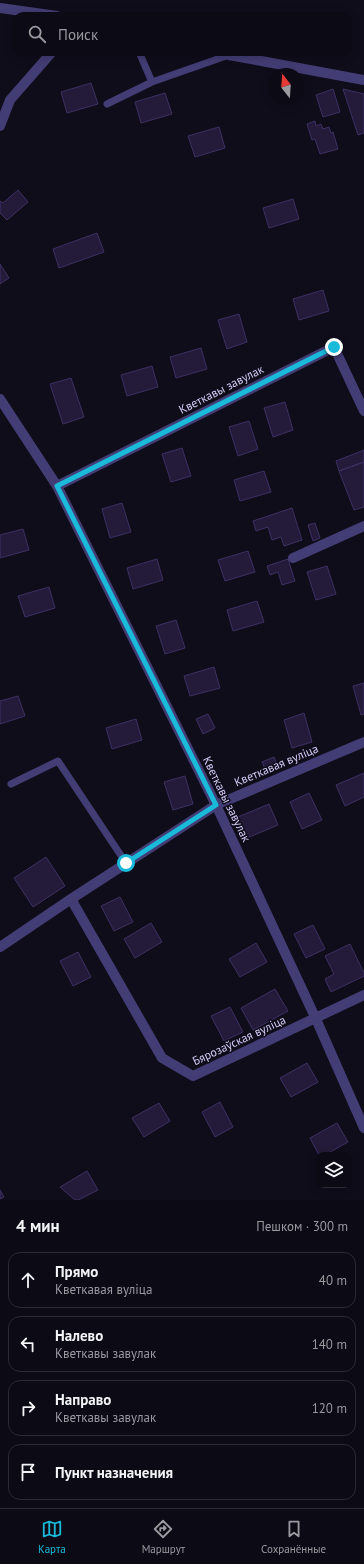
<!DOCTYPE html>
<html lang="ru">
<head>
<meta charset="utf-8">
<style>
  body { margin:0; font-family:"PT Sans",sans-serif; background:#15131d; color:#f1f3f6 }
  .controls { position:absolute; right:12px; bottom:12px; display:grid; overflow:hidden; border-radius:8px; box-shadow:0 2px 10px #0003 }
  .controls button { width:36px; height:36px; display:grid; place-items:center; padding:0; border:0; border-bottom:1px solid #2c2b34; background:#0c0a14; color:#f1f3f6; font:20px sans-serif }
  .compass { position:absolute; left:268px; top:68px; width:36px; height:36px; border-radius:50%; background:#0c0a14; box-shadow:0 2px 10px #0003; rotate:343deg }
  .stop { position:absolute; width:12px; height:12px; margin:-9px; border:3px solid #19bada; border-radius:50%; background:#fff }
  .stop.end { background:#19bada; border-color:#fff; box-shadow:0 1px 4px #0008 }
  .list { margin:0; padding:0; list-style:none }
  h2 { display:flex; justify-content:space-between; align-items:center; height:52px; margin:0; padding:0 16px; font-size:17px }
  h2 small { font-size:13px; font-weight:400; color:#9a9aa0 }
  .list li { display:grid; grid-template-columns:26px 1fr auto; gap:12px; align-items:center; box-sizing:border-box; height:56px; margin:0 8px 8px; padding:0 8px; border:1px solid #2c2b34; border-radius:12px }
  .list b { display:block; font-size:15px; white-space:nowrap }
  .list p { margin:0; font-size:13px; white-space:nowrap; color:#9a9aa0 }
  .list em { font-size:13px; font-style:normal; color:#9a9aa0 }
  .icon { flex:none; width:22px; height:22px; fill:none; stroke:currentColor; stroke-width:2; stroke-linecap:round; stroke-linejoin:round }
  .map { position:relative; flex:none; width:364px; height:1200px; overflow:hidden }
  .search { position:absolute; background:#0c0a14; box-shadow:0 2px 10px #0003; left:12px; right:12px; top:12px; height:44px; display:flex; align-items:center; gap:10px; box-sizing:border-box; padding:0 14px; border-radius:12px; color:#9a9aa0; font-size:15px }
  .sheet { height:308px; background:#0c0a14 }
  nav { display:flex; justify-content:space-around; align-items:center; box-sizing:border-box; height:56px; border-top:1px solid #2c2b34; background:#0c0a14; font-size:11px; color:#9a9aa0 }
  nav a { display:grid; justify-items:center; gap:2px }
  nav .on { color:#19bada }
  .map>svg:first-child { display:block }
  .building { fill:#241b3a; stroke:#3d3063 }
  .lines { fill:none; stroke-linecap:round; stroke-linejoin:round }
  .service { stroke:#433d75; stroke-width:7 }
  .minor { stroke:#433d75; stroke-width:10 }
  .route { stroke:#19bada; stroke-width:5 }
  .labels { text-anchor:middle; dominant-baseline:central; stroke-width:3; stroke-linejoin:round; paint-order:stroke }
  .street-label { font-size:12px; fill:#d5cdf9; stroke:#100d1b }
</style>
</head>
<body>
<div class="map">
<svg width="364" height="1200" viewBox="0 0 364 1200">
  <rect width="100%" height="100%" fill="#100d1b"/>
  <path class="building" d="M91,83l7,21 -31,9 -6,-21z
    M333,89l7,23 -17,5 -7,-22z
    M343,89l21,5v39l-6,2z
    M165,93l7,21 -31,9 -6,-21z
    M315,121l1,5 5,-2 2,5 6,-2 2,6 2,-1 5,17 -18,5 -5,-15 -3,1 -5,-16z
    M219,127l6,21 -30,9 -7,-21z
    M18,190l10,12 -21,18 -7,-7v-12l3,2z
    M293,199l6,20 -30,9 -6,-20z
    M97,233l7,19 -45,16 -6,-19z
    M0,264l9,14 -9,6z
    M323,290l6,21 -30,9 -6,-21z
    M239,314l8,28 -20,7 -9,-29z
    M201,348l6,21 -31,9 -6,-21z
    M152,366l6,21 -31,9 -6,-21z
    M71,378l13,39 -21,7 -13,-40z
    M285,402l8,28 -20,7 -9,-29z
    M249,421l9,28 -20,7 -9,-29z
    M182,448l9,28 -20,6 -9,-28z
    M364,450v12l-25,9 -3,-10z
    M364,462v45l-10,3 -15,-39z
    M264,471l7,21 -31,9 -6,-21z
    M122,503l9,29 -21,6 -8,-29z
    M292,508l10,32 -18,6 -3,-9 -9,3 -4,-13 -12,4 -3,-10z
    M315,523l5,15 -7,3 -5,-16z
    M23,529l6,21 -29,8v-23z
    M248,551l7,21 -30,9 -7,-21z
    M157,559l6,21 -30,9 -6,-21z
    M288,559l7,22 -13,4 -4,-13 -8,3 -3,-9z
    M327,566l9,28 -20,6 -9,-28z
    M49,587l6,21 -30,9 -7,-21z
    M257,601l7,21 -31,9 -6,-21z
    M176,620l9,28 -20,6 -9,-28z
    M214,667l6,21 -30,8 -6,-20z
    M364,683v31l-3,1 -8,-29z
    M18,696l7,20 -25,8v-23z
    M304,713l8,29 -20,6 -8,-28z
    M208,714l7,14 -12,6 -7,-15z
    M136,719l6,21 -30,9 -6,-21z
    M274,757l5,12 -12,5 -5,-12z
    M364,773v24l-19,9 -9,-21z
    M185,776l8,28 -20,6 -9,-28z
    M309,793l13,27 -20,9 -12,-27z
    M269,804l9,21 -31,13 -9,-21z
    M46,857l19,29 -32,21 -19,-29z
    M120,897l13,25 -19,9 -13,-25z
    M151,923l11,19 -27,16 -11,-19z
    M313,925l12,24 -19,9 -12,-24z
    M256,943l11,19 -27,15 -11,-18z
    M350,944l14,29v3l-33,16 -6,-13 9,-5 -9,-18z
    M78,952l13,25 -18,9 -13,-25z
    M275,989l13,22 -35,19 -12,-22z
    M230,1007l13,25 -19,9 -13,-25z
    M307,1063l11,19 -27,15 -11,-19z
    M220,1102l13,25 -18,10 -13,-25z
    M159,1103l11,18 -26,16 -12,-19z
    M337,1123l11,19 -23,13h-6l-9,-17z
    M87,1171l11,19 -20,10h-3l-15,-13z
    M0,1190l4,7 -4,2z"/>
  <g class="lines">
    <path class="service" d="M139,52l13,30
      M107,104l45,-22 77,-27
      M11,784l47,-23 68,102"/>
    <path class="minor" d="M0,8l57,8
      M217,52l12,3 135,25
      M0,126l10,-26 42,-48
      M0,399l57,87 159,319 100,214 48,109
      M57,486l277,-139 30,64
      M293,558l71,-32
      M71,899l91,159 31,18 171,-81
      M0,947l71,-48 145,-94 148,-63"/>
  </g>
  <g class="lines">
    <path class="route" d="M126,863l90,-58 -159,-319 277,-139"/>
  </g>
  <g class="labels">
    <g class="street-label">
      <text transform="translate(221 389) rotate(-27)">Кветкавы завулак</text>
      <text transform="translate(276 765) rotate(-23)">Кветкавая вуліца</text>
      <text transform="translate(227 799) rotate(64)">Кветкавы завулак</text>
      <text transform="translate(239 1040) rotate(-25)">Бярозаўская вуліца</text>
    </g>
  </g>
</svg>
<div class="controls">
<button><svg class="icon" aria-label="layers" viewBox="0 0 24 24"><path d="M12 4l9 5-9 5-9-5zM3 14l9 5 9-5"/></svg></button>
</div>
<svg class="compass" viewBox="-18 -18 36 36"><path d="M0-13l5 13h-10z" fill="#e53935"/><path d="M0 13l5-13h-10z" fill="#9a9aa0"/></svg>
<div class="stop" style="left:126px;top:863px"></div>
<div class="stop end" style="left:334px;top:347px"></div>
<div class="search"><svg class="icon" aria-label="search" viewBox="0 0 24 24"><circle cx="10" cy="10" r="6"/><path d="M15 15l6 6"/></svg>Поиск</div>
</div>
<section class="sheet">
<h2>4 мин<small>Пешком · 300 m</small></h2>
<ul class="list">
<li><svg class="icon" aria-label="ahead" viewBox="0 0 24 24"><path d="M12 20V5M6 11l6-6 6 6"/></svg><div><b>Прямо</b><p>Кветкавая вуліца</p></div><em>40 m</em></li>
<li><svg class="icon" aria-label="left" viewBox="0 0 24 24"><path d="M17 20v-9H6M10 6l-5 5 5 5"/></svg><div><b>Налево</b><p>Кветкавы завулак</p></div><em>140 m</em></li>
<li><svg class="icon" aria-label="right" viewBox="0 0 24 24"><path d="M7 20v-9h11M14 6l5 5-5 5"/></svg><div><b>Направо</b><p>Кветкавы завулак</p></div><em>120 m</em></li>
<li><svg class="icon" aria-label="arrive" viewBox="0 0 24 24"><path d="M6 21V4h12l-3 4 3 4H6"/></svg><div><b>Пункт назначения</b></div></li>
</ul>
</section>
<nav>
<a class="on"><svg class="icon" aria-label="map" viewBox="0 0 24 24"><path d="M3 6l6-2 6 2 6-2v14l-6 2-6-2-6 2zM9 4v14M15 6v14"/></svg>Карта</a>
<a><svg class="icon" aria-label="directions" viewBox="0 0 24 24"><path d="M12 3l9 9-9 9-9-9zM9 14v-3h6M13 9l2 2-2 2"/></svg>Маршрут</a>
<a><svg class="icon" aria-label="saved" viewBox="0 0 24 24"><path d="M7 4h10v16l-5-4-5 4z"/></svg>Сохранённые</a>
</nav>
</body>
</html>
